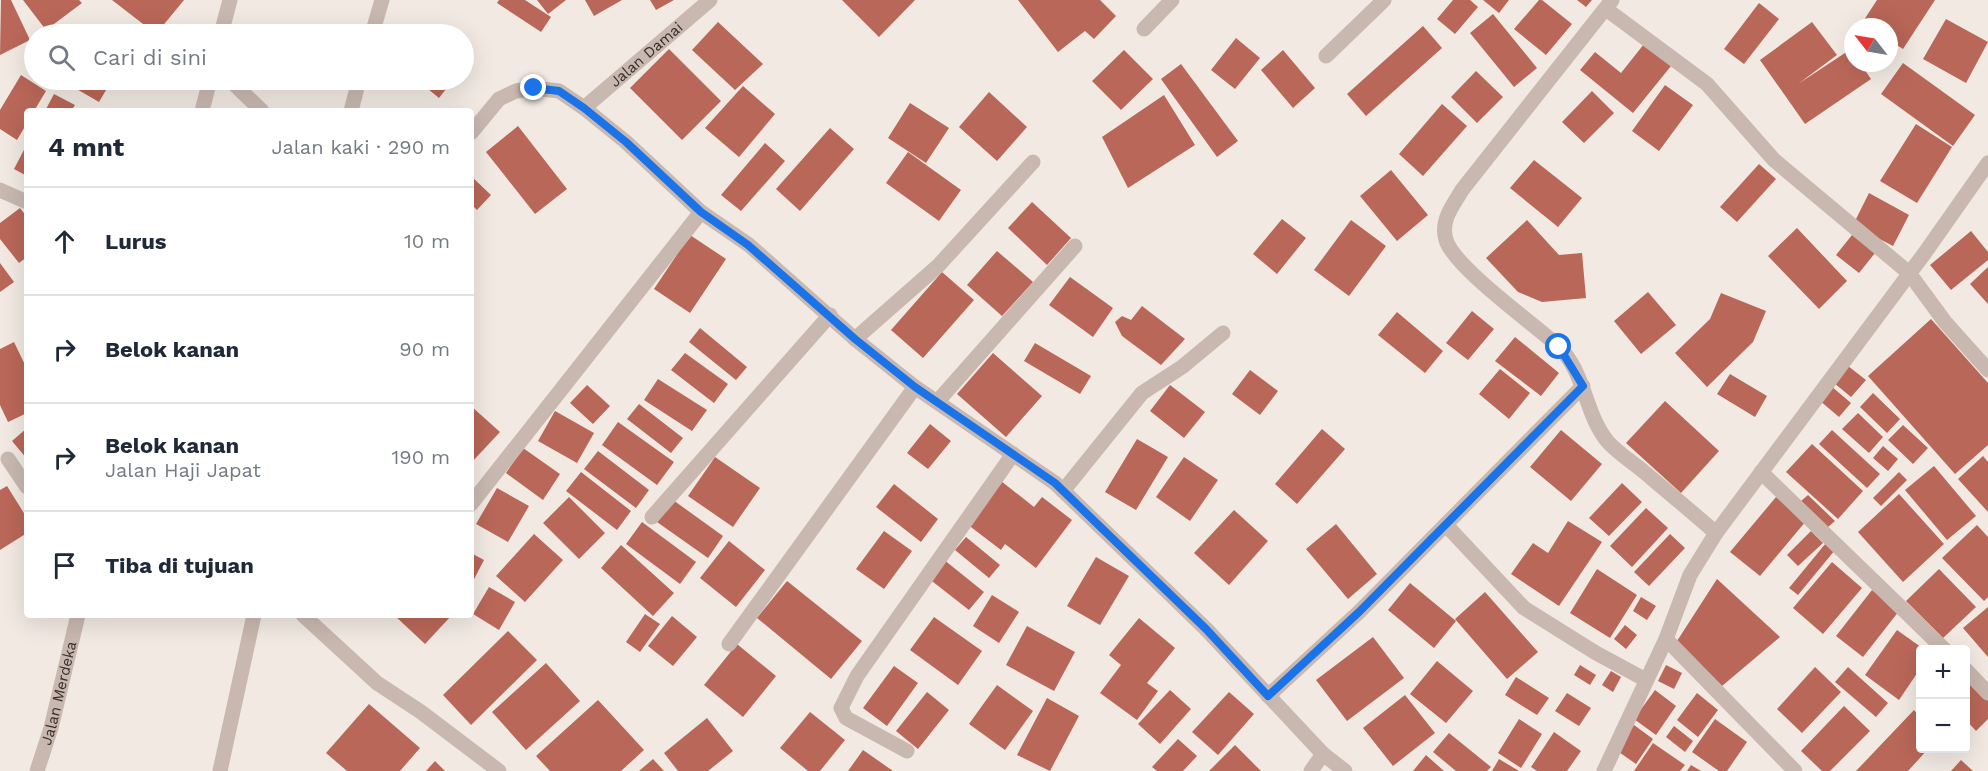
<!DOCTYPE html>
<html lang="id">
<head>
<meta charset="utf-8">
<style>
  body { margin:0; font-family:"Work Sans",sans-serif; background:#f2f2f3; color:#1f2937 }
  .controls { position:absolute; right:18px; bottom:18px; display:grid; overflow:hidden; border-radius:6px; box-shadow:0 6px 24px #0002 }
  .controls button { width:54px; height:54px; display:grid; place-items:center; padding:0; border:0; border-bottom:2px solid #e0e1e3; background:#fff; color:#1f2937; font:30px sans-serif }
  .compass { position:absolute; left:1844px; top:18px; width:54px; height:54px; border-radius:50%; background:#fff; box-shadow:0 6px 24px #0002; rotate:301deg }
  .stop { position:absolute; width:18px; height:18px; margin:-14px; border:4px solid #1a73e8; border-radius:50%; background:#fff }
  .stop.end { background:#1a73e8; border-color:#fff; box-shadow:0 2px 6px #0008 }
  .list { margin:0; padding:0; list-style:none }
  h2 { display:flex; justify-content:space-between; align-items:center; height:78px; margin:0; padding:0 24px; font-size:26px }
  h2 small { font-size:20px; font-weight:400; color:#747a83 }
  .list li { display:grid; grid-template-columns:39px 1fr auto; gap:18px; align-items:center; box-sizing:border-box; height:108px; padding:0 24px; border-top:2px solid #e0e1e3 }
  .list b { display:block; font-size:22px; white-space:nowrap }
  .list p { margin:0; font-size:20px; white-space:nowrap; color:#747a83 }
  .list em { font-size:20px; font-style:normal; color:#747a83 }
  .icon { flex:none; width:33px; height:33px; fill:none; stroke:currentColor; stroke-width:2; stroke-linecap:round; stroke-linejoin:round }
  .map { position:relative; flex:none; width:1988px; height:771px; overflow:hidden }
  .search { position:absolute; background:#fff; box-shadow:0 6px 24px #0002; left:24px; top:24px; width:450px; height:66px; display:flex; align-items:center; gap:15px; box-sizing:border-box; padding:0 21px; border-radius:33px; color:#747a83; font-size:22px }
  .panel { position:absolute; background:#fff; box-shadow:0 6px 24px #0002; left:24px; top:108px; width:450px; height:510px; border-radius:6px }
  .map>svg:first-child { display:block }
  .building { fill:#b96758 }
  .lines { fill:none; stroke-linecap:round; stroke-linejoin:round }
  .minor { stroke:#c8b8af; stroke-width:15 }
  .route { stroke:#1a73e8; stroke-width:8 }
  .labels { text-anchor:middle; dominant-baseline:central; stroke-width:4.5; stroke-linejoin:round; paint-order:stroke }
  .street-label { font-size:15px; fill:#382f2c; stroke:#f9f3ee }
</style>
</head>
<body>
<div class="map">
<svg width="1988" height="771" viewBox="0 0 1988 771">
  <rect width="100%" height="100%" fill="#f1e9e2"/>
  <path class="building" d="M1,0h10l19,40 -30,15z
    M23,0h56l3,3 -36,27z
    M112,0h72l-28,34z
    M499,0h26l26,17 -10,15 -44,-29z
    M537,0h29l-18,14z
    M585,0h37l-28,16z
    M650,0h24l-18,10z
    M842,0h73l-36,37z
    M1018,0h82l16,16 -22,23 -9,-8 -27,21z
    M1453,0h17l8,7 -23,27 -18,-15z
    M1483,0h26l-10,13z
    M1539,0h3l30,24 -26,31 -32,-26z
    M1577,0h15l-6,7z
    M1877,0h58l-32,49 -14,-9v-13h-20l-7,-4z
    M1759,3l20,16 -35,45 -20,-15z
    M1493,14l44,54 -23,19 -44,-54z
    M1946,19l42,23 -22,41 -43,-24z
    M718,22l45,42 -28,26 -43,-40z
    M1812,22l25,33 -39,29 53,-35 2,14h7l11,16 -66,45 -45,-64z
    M1423,26l19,22 -76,68 -19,-22z
    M1236,38l24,20 -25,31 -24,-19z
    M1644,44l27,22 -38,47 -53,-43 15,-18 26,21z
    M669,49l52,52 -39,39 -52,-52z
    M1124,50l29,29 -32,31 -29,-29z
    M1283,50l32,38 -22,20 -32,-38z
    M1903,63l72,52 -22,31 -72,-52z
    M1181,64l57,77 -21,16 -56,-78z
    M1476,71l27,26 -26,26 -26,-26z
    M21,75l25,16 -12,20h-7v12l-10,17 -17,-11v-19z
    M61,80h51l-13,22z
    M417,80h36l-14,18z
    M1665,85l28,20 -34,46 -27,-20z
    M743,86l32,28 -36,43 -34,-29z
    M1592,91l22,22 -30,30 -22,-21z
    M989,92l38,35 -30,34 -38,-34z
    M54,94l21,11 -4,6h-26z
    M1164,95l31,50 -67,43 -26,-51z
    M910,103l39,25 -23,35 -38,-25z
    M1442,104l25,22 -44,50 -24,-22z
    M1916,124l36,23 -35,56 -37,-22z
    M518,126l49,63 -32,25 -49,-62z
    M830,128l24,21 -54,62 -24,-22z
    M765,143l20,18 -44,50 -20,-16z
    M27,144v32l-13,-7z
    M908,152l53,38 -22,31 -53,-38z
    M1534,160l48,38 -24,29 -48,-39z
    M1759,164l17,15 -39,43 -17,-15z
    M1391,170l37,45 -31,26 -37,-45z
    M471,176l20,19 -14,15 -6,-6z
    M1869,193l40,22 -16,31 -40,-21z
    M1032,202l39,36 -24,27 -39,-37z
    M20,208l7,9v40l-8,6 -19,-24v-16z
    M1282,219l24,19 -29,36 -24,-20z
    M1351,220l35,26 -37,50 -35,-26z
    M1527,220l32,35 23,-2 4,45 -44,4 -24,-10 -32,-34z
    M1797,228l50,53 -28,28 -51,-53z
    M1971,231l17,21v8l-37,30 -21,-25z
    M690,235l36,24 -36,54 -36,-24z
    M1852,235l23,18 -16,20 -23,-18z
    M997,251l36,31 -31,34 -35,-31z
    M0,263l14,19 -14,10z
    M1988,267v37l-18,-20z
    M942,272l32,28 -51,58 -32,-28z
    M1070,277l43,31 -20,29 -44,-32z
    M1648,292l28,33 -35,29 -27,-33z
    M1721,293l45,18 -13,31 -46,45 -32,-34 35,-34z
    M1142,306l43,33 -24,26 -39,-29 -7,-14 7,-6 9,4z
    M1472,311l22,18 -26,31 -22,-17z
    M1397,312l46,39 -18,22 -47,-38z
    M1931,319l57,64v62l-33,29 -87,-98z
    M700,328l47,39 -11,13 -47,-38z
    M1515,337l44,36 -18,23 -46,-35z
    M14,342l13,27v44l-19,9 -8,-17v-56z
    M1035,343l56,33 -11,18 -56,-33z
    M685,353l43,31 -14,19 -43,-33z
    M993,353l49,43 -36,41 -49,-43z
    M1848,366l18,14 -15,17 -17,-14z
    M1500,369l30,24 -21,26 -30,-25z
    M1250,370l28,21 -18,24 -28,-21z
    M1730,374l37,22 -12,21 -38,-23z
    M658,379l49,31 -15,21 -48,-31z
    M587,385l23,21 -17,18 -23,-21z
    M1170,385l35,27 -21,26 -34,-27z
    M1831,386l20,17 -12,14 -20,-17z
    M1873,393l27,26 -13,14 -27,-26z
    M1665,401l54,50 -38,42 -55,-50z
    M639,404l44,34 -12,15 -44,-34z
    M471,406l29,26 -29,31z
    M555,411l39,22 -17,30 -39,-22z
    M1858,413l25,24 -14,16 -27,-24z
    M618,422l56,40 -17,23 -55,-40z
    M930,424l21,17 -23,28 -21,-16z
    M1903,425l25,23 -15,16 -25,-24z
    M27,428v31l-15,-18z
    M1322,429l23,20 -48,55 -22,-20z
    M1561,430l41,34 -31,37 -41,-34z
    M1832,430l48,44 -13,14 -48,-44z
    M1137,439l31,18 -32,53 -31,-18z
    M1812,444l51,47 -25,28 -52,-47z
    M1883,446l15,13 -10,12 -15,-13z
    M523,448l37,26 -17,26 -37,-27z
    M598,451l51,39 -13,18 -52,-39z
    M1983,456l5,6v50l-30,-33z
    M715,457l45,31 -27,39 -45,-31z
    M1184,457l34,23 -28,41 -34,-24z
    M1934,466l42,50 -29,24 -42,-50z
    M581,472l50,39 -14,19 -51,-39z
    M1899,472l8,8 -26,26 -8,-8z
    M1001,481l33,26 8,-10 30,23 -36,48 -31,-24 -4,6 -34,-26z
    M1622,483l20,19 -33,34 -20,-18z
    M894,484l44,35 -17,23 -45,-35z
    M7,486l20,32v15l-27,17v-60z
    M497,488l32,18 -21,36 -32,-18z
    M1899,494l45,50 -41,38 -45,-50z
    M1808,495l27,26 -7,6 -27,-26z
    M569,497l36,36 -26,26 -36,-36z
    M1776,497l30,24 -46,55 -30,-24z
    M673,500l50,36 -15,22 -51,-36z
    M1646,508l22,20 -36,39 -22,-21z
    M1234,510l34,31 -39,44 -35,-32z
    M1568,521l34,21 -43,64 -48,-32 22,-31 15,10z
    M642,522l54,40 -16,22 -54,-40z
    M1336,524l41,50 -29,25 -42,-50z
    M1977,525l11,12v60l-4,4 -42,-43z
    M884,531l28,20 -28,38 -28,-20z
    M1811,531l12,12 -25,23 -11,-11z
    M534,534l29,26 -38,42 -29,-26z
    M1670,534l15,14 -36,38 -15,-14z
    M966,537l34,28 -11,13 -34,-28z
    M729,541l36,29 -29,37 -36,-29z
    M1826,543l9,7 -37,45 -9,-7z
    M621,545l53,48 -21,23 -52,-48z
    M471,553l13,7 -13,25z
    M1096,557l33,19 -29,49 -33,-19z
    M943,559l41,33 -15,18 -41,-32z
    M1832,562l30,26 -39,46 -30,-26z
    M1597,569l40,26 -27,43 -40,-25z
    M1939,569l37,38 -33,31 -37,-37z
    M1717,579l63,58 -58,49 -45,-45z
    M787,581l75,60 -31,38 -74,-61z
    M1410,583l46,38 -22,27 -46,-38z
    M489,587l26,15 -16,28 -26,-16z
    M1872,590l27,21 -36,46 -27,-21z
    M1485,592l53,60 -31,27 -52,-60z
    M992,595l27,17 -20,31 -26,-17z
    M1641,597l15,9 -9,14 -14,-9z
    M1988,607v50l-25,-29z
    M645,614l15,10 -20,28 -14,-10z
    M394,615h58l-27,29z
    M672,616l25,21 -24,29 -25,-20z
    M934,617l48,34 -24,34 -48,-35z
    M1139,618l36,30 -28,35 11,8 -21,29 -37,-27 21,-28 -12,-10z
    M1625,625l12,10 -11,14 -12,-10z
    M1027,626l48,26 -21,39 -48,-26z
    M1897,630l28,20h-5v19l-21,31 -34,-25z
    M508,631l29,29 -66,65 -28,-30z
    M1373,637l31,41 -57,43 -31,-41z
    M737,644l39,32 -33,41 -39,-32z
    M1437,661l36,30 -27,32 -36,-29z
    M546,663l34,38 -54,49 -34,-38z
    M1580,665l16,10 -6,10 -16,-10z
    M1666,665l16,8 -8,16 -16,-8z
    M894,666l24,17 -31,43 -24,-18z
    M1815,667l26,25 -39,41 -25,-24z
    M1848,667l40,36 -12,14 -41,-35z
    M1611,671l10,6 -8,15 -11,-7z
    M1516,677l33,21 -12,17 -32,-20z
    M1966,677l22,18v24l-12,12 -10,-11z
    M997,685l36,26 -28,39 -36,-26z
    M1170,690l21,19 -31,35 -22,-20z
    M1655,690l21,16 -20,29 -22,-16z
    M927,692l22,18 -31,39 -22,-18z
    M1229,692l25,22 -36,41 -26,-23z
    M1567,693l24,15 -12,18 -24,-15z
    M1697,693l21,17 -20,27 -21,-17z
    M1405,695l30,38 -42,33 -30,-38z
    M1047,698l32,18 -29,55 -33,-16z
    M598,700l46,50 -23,21h-71l-14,-15z
    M369,704l51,44 -20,23h-53l-21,-18z
    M1844,706l26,25 -40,40h-8l-21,-20z
    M1914,710l6,7v31h9l-21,23h-52z
    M810,712l35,28 -25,31h-12l-28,-23z
    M707,718l26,33 -25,20h-30l-14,-18z
    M1519,719l23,15 -21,34 -23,-15z
    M1715,719l32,23 -20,29h-8l-27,-19z
    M1634,725l19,14 -17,25 -20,-14z
    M1674,726l19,15 -8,11 -19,-15z
    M1554,732l27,19 -14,20h-30l-6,-4z
    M1449,733l42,34 -4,4h-31l-23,-19z
    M1178,739l19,17 -14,15h-26l-5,-4z
    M1653,743l32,22 -5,6h-46z
    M1235,745l26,26h-52z
    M863,750l30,21h-45z
    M1426,755l18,16h-31z
    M653,759l11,12h-25z
    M1499,759l20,12h-27z
    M1961,760l12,11h-22z
    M435,761l10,10h-19z
    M1691,765l10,6h-14z"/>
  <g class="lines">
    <g class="minor">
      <path d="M1612,0l-150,190c-9,16 -22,30 -16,50 8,27 88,84 112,106 28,27 26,67 50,96 10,11 24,20 35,29 25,21 49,41 73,62"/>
      <path d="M1606,9l101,75 67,76 135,113 36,49 43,48"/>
      <path d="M1144,29l28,-29"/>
      <path d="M221,34l9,-34"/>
      <path d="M372,34l10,-34"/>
      <path d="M1326,56l58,-56"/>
      <path d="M230,80l32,31"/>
      <path id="s1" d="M584,108l126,-108"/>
      <path d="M202,111l8,-31"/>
      <path d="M351,111l8,-31"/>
      <path d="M471,133l28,-34 17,-8 18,-3 25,3 25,17 42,34 75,70 48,33 106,94 60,48 140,96 151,146 117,125 22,17"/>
      <path d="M0,190l27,12"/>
      <path d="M855,339l83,-73 95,-104"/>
      <path d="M937,402l138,-156"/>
      <path d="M8,459l19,28"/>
      <path d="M1761,472l184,178"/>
      <path d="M1063,491l79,-98 40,-26 41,-34"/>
      <path d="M471,504l230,-292"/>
      <path d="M652,517l178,-202"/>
      <path d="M1446,525l78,83 72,45 50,27"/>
      <path d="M303,615l74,68 44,29 78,59"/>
      <path d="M1666,639l129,132"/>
      <path d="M729,644l186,-257"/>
      <path d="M1966,670l22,23"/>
      <path d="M1268,696l91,-84 224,-226"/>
      <path d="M907,751l-61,-33 -5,-10 16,-32 156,-222"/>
      <path id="s2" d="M37,771l14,-43 27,-113"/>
      <path d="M220,771l34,-156"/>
      <path d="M1311,771l12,-17"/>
      <path d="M1604,771l62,-132 24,-64 26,-42 208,-279 64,-91"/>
    </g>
  </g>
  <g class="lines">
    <path class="route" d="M534,88l25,3 25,17 42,34 75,70 47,33 107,94 60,48 140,96 151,146 62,67 91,-84 224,-226 -24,-39"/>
  </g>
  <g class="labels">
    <g class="street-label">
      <text stroke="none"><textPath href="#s1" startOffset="82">Jalan Damai</textPath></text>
      <text stroke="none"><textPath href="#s2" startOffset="81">Jalan Merdeka</textPath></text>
    </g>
  </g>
</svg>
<div class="controls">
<button>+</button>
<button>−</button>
</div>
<svg class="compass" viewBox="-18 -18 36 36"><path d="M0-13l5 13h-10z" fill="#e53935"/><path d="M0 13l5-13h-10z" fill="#747a83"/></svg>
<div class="stop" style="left:1559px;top:347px"></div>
<div class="stop end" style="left:534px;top:88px"></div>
<div class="search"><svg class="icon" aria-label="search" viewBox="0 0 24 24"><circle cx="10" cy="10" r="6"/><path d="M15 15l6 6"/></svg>Cari di sini</div>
<section class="panel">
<h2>4 mnt<small>Jalan kaki · 290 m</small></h2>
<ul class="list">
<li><svg class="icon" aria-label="ahead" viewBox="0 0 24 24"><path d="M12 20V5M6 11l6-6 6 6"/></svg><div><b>Lurus</b></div><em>10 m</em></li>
<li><svg class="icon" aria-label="right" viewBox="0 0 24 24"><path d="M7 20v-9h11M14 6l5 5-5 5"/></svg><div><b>Belok kanan</b></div><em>90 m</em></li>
<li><svg class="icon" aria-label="right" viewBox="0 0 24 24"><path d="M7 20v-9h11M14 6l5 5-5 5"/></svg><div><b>Belok kanan</b><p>Jalan Haji Japat</p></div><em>190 m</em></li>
<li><svg class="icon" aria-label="arrive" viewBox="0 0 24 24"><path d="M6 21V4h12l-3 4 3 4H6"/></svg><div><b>Tiba di tujuan</b></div></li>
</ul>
</section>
</div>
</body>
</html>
